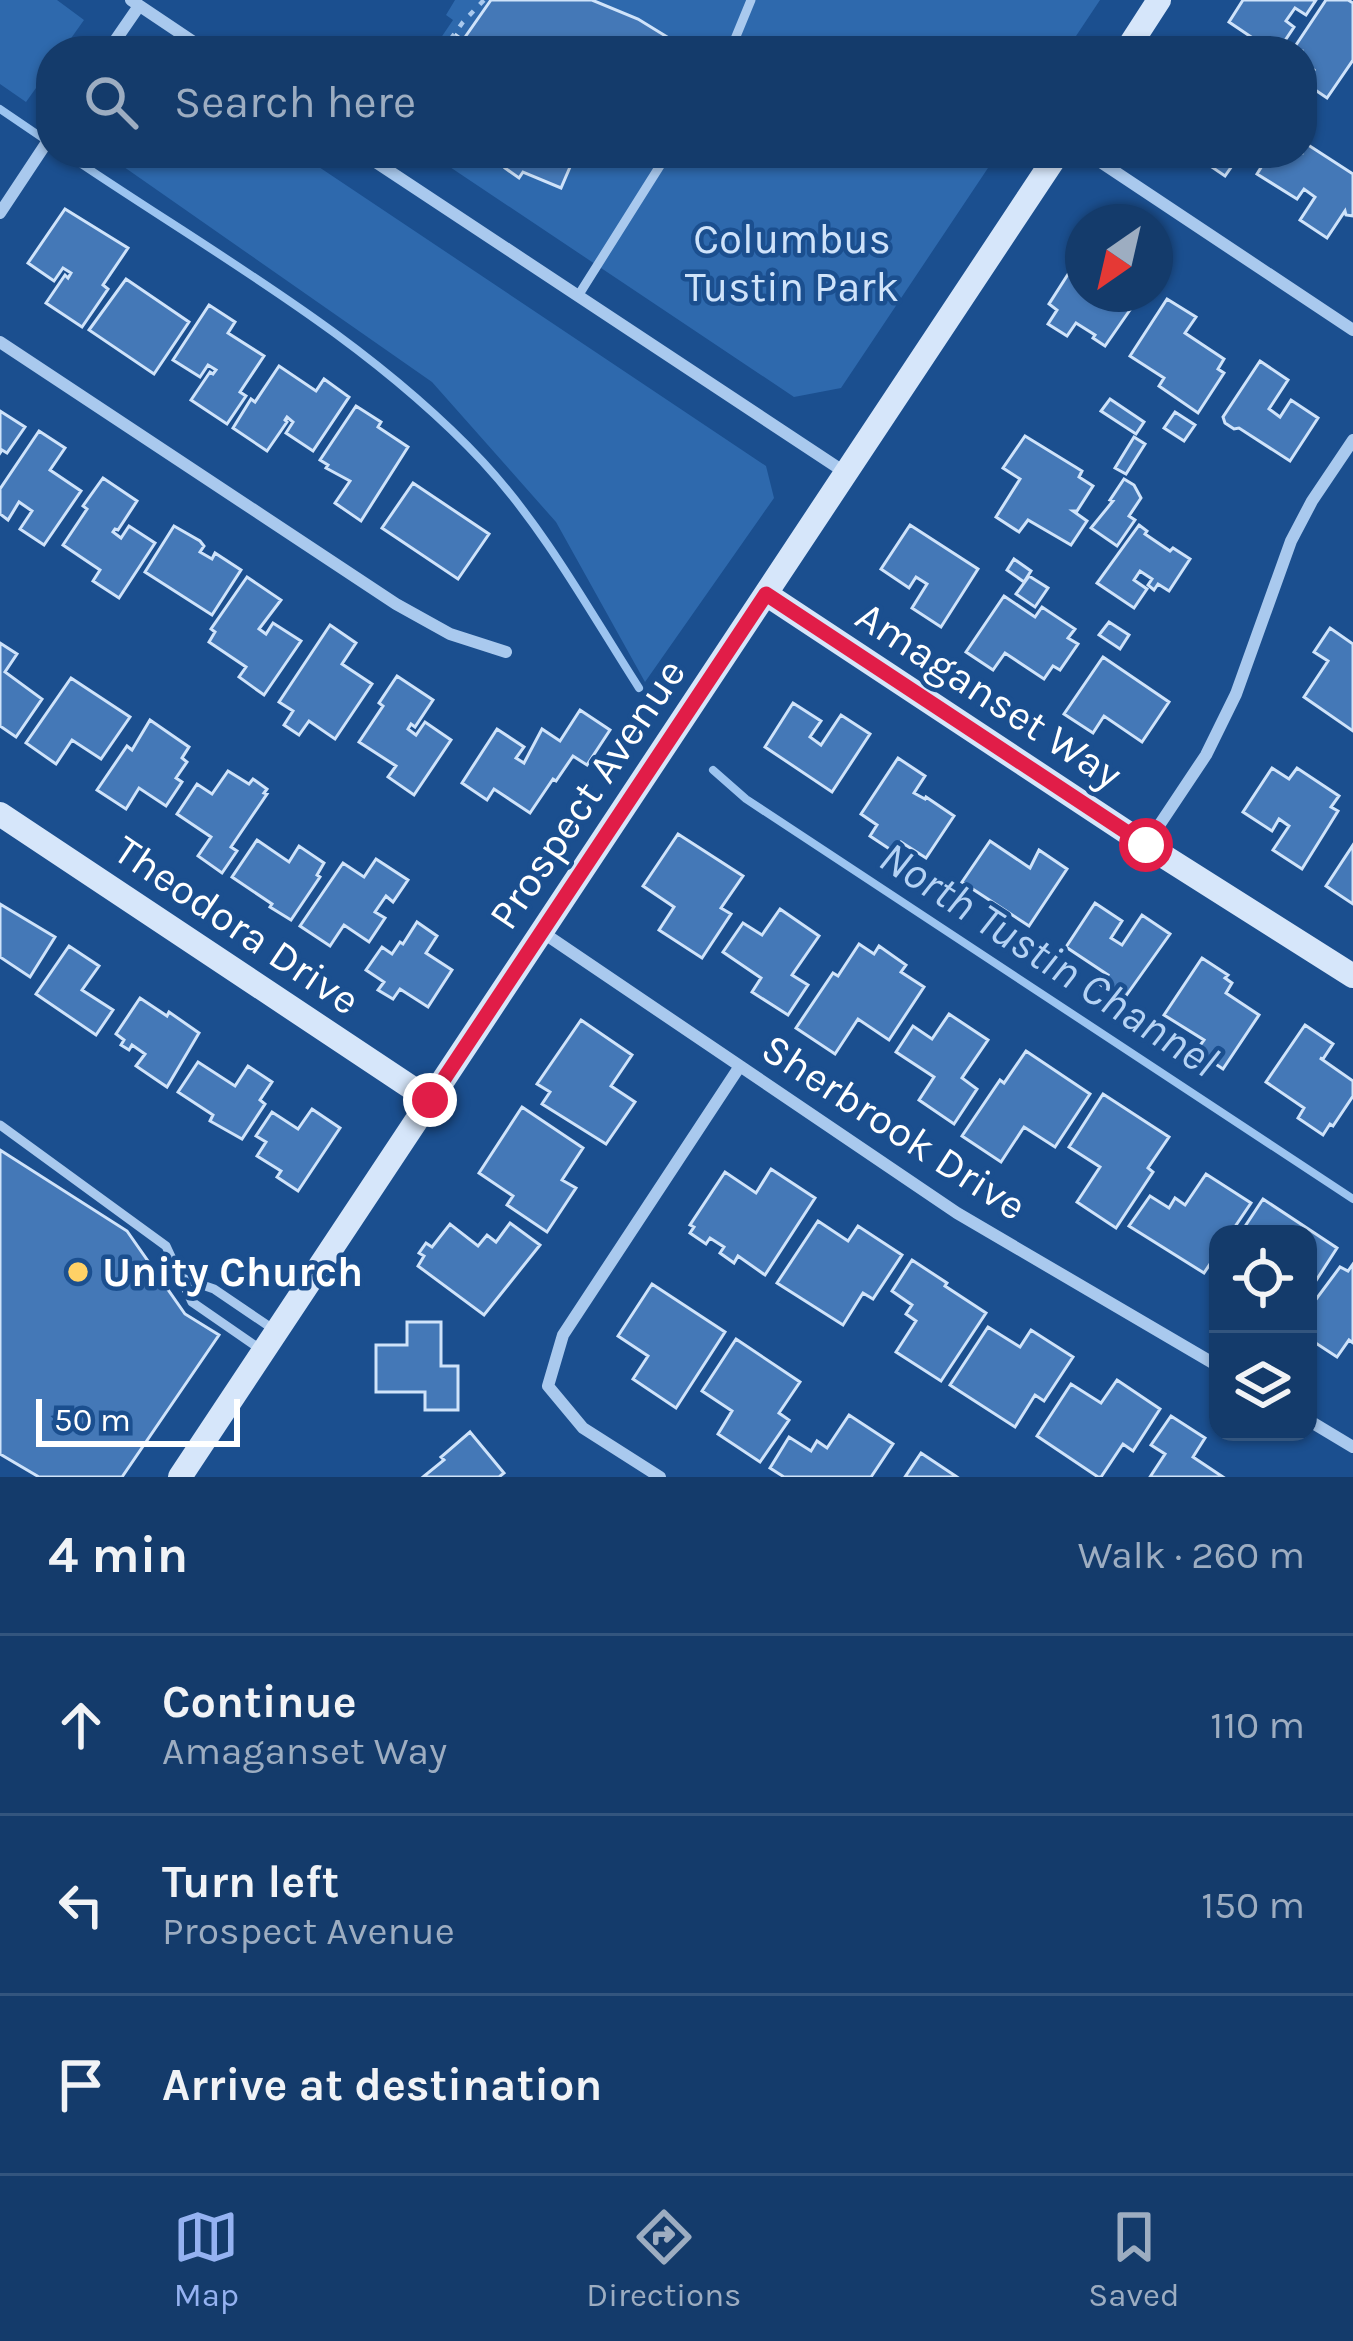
<!DOCTYPE html>
<html lang="en">
<head>
<meta charset="utf-8">
<style>
  body { margin:0; font-family:Karla,sans-serif; background:#1d4271; color:#f1f3f6 }
  .controls { position:absolute; right:36px; bottom:36px; display:grid; overflow:hidden; border-radius:24px; box-shadow:0 3px 9px #0004 }
  .controls button { width:108px; height:108px; display:grid; place-items:center; padding:0; border:0; border-bottom:3px solid #33557e; background:#143b6b; color:#f1f3f6; font:60px sans-serif }
  .compass { position:absolute; left:1065px; top:204px; width:108px; height:108px; border-radius:50%; background:#143b6b; box-shadow:0 3px 9px #0004; rotate:214deg }
  .scale { position:absolute; left:36px; bottom:30px; width:204px; box-sizing:border-box; padding-left:12px; border:6px solid #fff; border-top:0; font-size:33px; line-height:42px; white-space:nowrap; color:#fff; -webkit-text-stroke:9px #1b4f8f; paint-order:stroke }
  .stop { position:absolute; width:36px; height:36px; margin:-27px; border:9px solid #e11d48; border-radius:50%; background:#fff }
  .stop.end { background:#e11d48; border-color:#fff; box-shadow:0 3px 12px #0008 }
  .list { margin:0; padding:0; list-style:none }
  h2 { display:flex; justify-content:space-between; align-items:center; height:156px; margin:0; padding:0 48px; font-size:51px }
  h2 small { font-size:39px; font-weight:400; color:#9dadc1 }
  .list li { display:grid; grid-template-columns:78px 1fr auto; gap:36px; align-items:center; box-sizing:border-box; height:180px; padding:0 48px; border-top:3px solid #33557e }
  .list b { display:block; font-size:45px; white-space:nowrap }
  .list p { margin:0; font-size:39px; white-space:nowrap; color:#9dadc1 }
  .list em { font-size:39px; font-style:normal; color:#9dadc1 }
  .icon { flex:none; width:66px; height:66px; fill:none; stroke:currentColor; stroke-width:2; stroke-linecap:round; stroke-linejoin:round }
  .map { position:relative; flex:none; width:1353px; height:1477px; overflow:hidden }
  .search { position:absolute; background:#143b6b; box-shadow:0 3px 9px #0004; left:36px; right:36px; top:36px; height:132px; display:flex; align-items:center; gap:30px; box-sizing:border-box; padding:0 42px; border-radius:48px; color:#9dadc1; font-size:45px }
  .sheet { height:696px; background:#143b6b }
  nav { display:flex; justify-content:space-around; align-items:center; box-sizing:border-box; height:168px; border-top:3px solid #33557e; background:#143b6b; font-size:33px; color:#9dadc1 }
  nav a { display:grid; justify-items:center; gap:6px }
  nav .on { color:#95b2f1 }
  .map>svg:first-child { display:block }
  .green { fill:#2e69ad }
  .lines { fill:none; stroke-linecap:round; stroke-linejoin:round }
  .stream { stroke:#9cc4f0; stroke-width:8 }
  .building { fill:#4478b7; stroke:#cfe3fa; stroke-width:3 }
  .path { stroke:#a9c9ee; stroke-width:4.5; stroke-dasharray:6 9; stroke-linecap:butt }
  .lane { stroke:#a9c9ee; stroke-width:9 }
  .street { stroke:#a9c9ee; stroke-width:12 }
  .secondary { stroke:#d6e6fa; stroke-width:24 }
  .route { stroke:#e11d48; stroke-width:15 }
  .poi-dot { fill:#ffd166; stroke:#1b4f8f; stroke-width:4.5 }
  .labels { text-anchor:middle; dominant-baseline:central; stroke-width:9; stroke-linejoin:round; paint-order:stroke }
  .park-label { font-size:42px; fill:#cfe3fa; stroke:#1b4f8f }
  .street-label { font-size:42px; fill:#fff; stroke:#1b4f8f }
  .poi-label { font-size:42px; font-weight:bold; fill:#fff; stroke:#1b4f8f; text-anchor:start }
  .water-label { font-size:45px; font-style:italic; fill:#b5d3f5; stroke:#1b4f8f }
</style>
</head>
<body>
<div class="map">
<svg width="1353" height="1477" viewBox="0 0 1353 1477">
  <rect width="100%" height="100%" fill="#1b4f8f"/>
  <path class="green" d="M0,0h57l27,20 -22,31h-11v16l-25,35 -26,-18z
    M455,0h645l-34,51h-634l21,-31 -7,-5z
    M104,153h194l468,313 8,32 -129,184 -89,-160 -124,-140z
    M429,153h569l-157,235 -47,9z"/>
  <g class="lines">
    <path class="stream" d="M0,109l50,34
      M65,153c142,97 299,182 418,309 62,67 107,150 156,226
      M713,770l33,29 607,400"/>
  </g>
  <path class="building" d="M491,0h101l46,19 34,21 -7,11h-209l-7,-5 7,-11 7,5z
    M1243,0h73l-10,15 -11,-7 -9,13 8,6 -16,24h-6l-43,-29z
    M1326,0h22l5,3v57l-26,38 -22,-15 9,-13 -12,-9v-10h-10z
    M1302,141l51,33v42l-7,-1 -1,-4 -18,27 -27,-18 15,-23 -11,-8 -7,10 -40,-25 13,-21 14,6 4,-6h14z
    M497,153h79l-15,35 -38,-16 -4,6 -14,-10 4,-7z
    M1200,153h41l-16,23 -28,-19z
    M65,209l63,39 -25,37 5,4 -26,38 -36,-24 19,-28 3,3 3,-5 -8,-5 -9,13 -26,-18z
    M1078,266l5,3v25h58l-36,52 -12,-8 2,-3 -19,-12 -9,13 -19,-12 9,-14 -8,-6 23,-36 3,2z
    M126,279l63,43 -35,52 -65,-44z
    M1167,299l29,18 -11,16 39,26 -6,10 6,4 -26,40 -39,-27 5,-8 -34,-22z
    M209,305l26,17 -7,11 36,23 -24,36 6,4 -19,28 -36,-24 19,-28 3,2 3,-4 -8,-5 -8,12 -27,-17z
    M1260,361l28,19 -19,29 11,8 11,-17 27,18 -28,43 -51,-33 -5,1 -9,-6 -2,-6z
    M279,366l37,25 8,-12 25,18 -36,54 -27,-18 7,-11 -6,-5 -2,3 2,2 -20,29 -34,-23 18,-29 4,3z
    M1110,399l34,23 -8,12 -35,-23z
    M356,406l25,16 -3,5 30,20 -47,74 -26,-18 15,-22 -24,-13 2,-3 -8,-5z
    M0,411l25,16 -18,26 -5,-3 -2,3z
    M1175,412l20,13 -11,16 -20,-13z
    M39,431l26,17 -15,22 31,21 -37,54 -24,-16 12,-18 -13,-9 -11,18 -8,-6v-25z
    M1025,436l57,35 -3,6 14,9 -16,25h-4l14,10 -16,24 -43,-25 -9,12 -23,-15 24,-38 -17,-11z
    M1134,437l11,7 -19,30 -11,-6z
    M103,478l34,23 -19,29 -3,-1 -2,3 8,6 8,-12 26,17 -36,55 -26,-17 7,-11 -37,-25 24,-36 -4,-3z
    M1124,479l10,6 7,13 -12,18 6,4 -18,26 -26,-18 22,-27 -3,-1z
    M413,483l76,51 -31,45 -76,-51z
    M910,525l68,44 -37,58 -29,-19 15,-24 -11,-7 -7,11 -28,-19z
    M1139,525l8,6 -2,3 25,17 3,-3 17,11 -21,32 -11,-7 -4,6 -6,-5 4,-6 -12,-8 -6,9 13,9 -13,19 -37,-25z
    M174,526l26,15 4,5 -4,6 12,7 3,-6 26,17 -29,45 -67,-43z
    M1014,559l17,12 -7,11 -17,-12z
    M1029,576l19,12 -13,19 -19,-13z
    M247,577l34,23 -22,29 7,5 7,-11 28,18 -37,54 -25,-18 7,-10 -37,-25 6,-10 -4,-3z
    M1004,596l31,21 7,-10 33,22 -7,9 10,6 -18,26 -7,-4 -9,13 -39,-26 -12,17 -27,-18z
    M1109,622l20,13 -9,14 -21,-14z
    M330,625l26,18 -14,21 30,20 -37,55 -26,-18 -10,14 -15,-10 9,-14 -14,-9z
    M1330,628l23,16v87l-49,-34 24,-36 -14,-9z
    M0,643l17,11 -12,18 37,27 -26,38 -16,-11z
    M1103,657l66,45 -27,40 -38,-26 -11,17 -29,-19z
    M397,676l36,24 -18,27 -4,-3 -3,5 8,6 9,-13 26,18 -37,55 -26,-18 8,-11 -37,-24 24,-36 -4,-3z
    M71,678l59,39 -29,42 -29,-19 -16,24 -30,-21z
    M793,703l28,18 -11,16 11,8 20,-30 29,19 -38,58 -67,-45z
    M580,710l30,20 -23,35 -14,-9 -17,25 -3,-2 -23,34 -36,-24 -7,11 -25,-17 35,-54 27,18 -8,11 8,5 18,-34 18,12z
    M150,720l39,27 -7,11 5,4 -11,16 6,4 -16,24 -27,-18 -13,21 -29,-19 30,-44 5,4z
    M898,758l27,18 -11,17 11,6 1,-2 28,19 -28,42 -25,-16 -7,10 -24,-16 7,-11 -16,-11z
    M1272,768l17,11 8,-11 42,28 -8,11 7,4 -36,58 -29,-19 16,-24 -10,-7 -7,12 -29,-19z
    M228,771l21,13 4,-5 14,10 -3,4 3,1 -36,53 6,4 -15,22 -24,-17 13,-19 -34,-23 20,-30 15,10z
    M678,834l65,42 -22,32 10,6 -29,44 -43,-28 15,-23 -31,-21z
    M257,840l32,22 10,-16 25,17 -7,12 3,2 -29,43 -21,-13 2,-3 -40,-27z
    M990,841l40,27 9,-18 28,19 -38,57 -67,-44z
    M1353,845v59l-27,-18z
    M376,859l32,21 -15,22 -7,-6 -11,16 10,6 -16,24 -25,-17 -14,21 -30,-20 43,-63 21,14z
    M1095,903l27,18 -11,17 11,7 20,-30 28,19 -47,66 -22,-15 7,-10 -42,-28z
    M0,904l55,33 -25,40 -30,-20z
    M780,909l39,27 -27,39 16,10 -20,30 -36,-23 9,-14 -38,-26 20,-29 19,12z
    M417,922l20,14 -11,17 26,17 -24,37 -28,-18 -7,10 -15,-9 6,-8 -18,-12 16,-23 10,7 8,-12 3,2z
    M859,944l15,10 5,-8 27,19 -5,7 23,15 -35,53 -31,-21 -23,35 -39,-26 37,-55 5,3z
    M69,946l30,20 -17,24 31,20 -17,25 -60,-41z
    M1202,958l26,17 -3,3 7,5 -6,10 33,22 -36,54 -27,-18 8,-11 -40,-25z
    M140,998l27,18 2,-4 30,21 -32,54 -31,-21 9,-12 -13,-9 -3,5 -8,-5 3,-5 -8,-6z
    M949,1014l39,26 -26,38 15,11 -23,35 -35,-24 15,-23 -38,-25 17,-26 19,13z
    M581,1020l51,35 -21,31 24,16 -29,42 -64,-40 8,-12 -13,-8z
    M1305,1025l28,19 -10,15 -3,-1 33,23v15l-20,30 -3,-2 -7,11 -25,-17 6,-10 -38,-26z
    M1026,1051l64,43 -35,53 -31,-20 -23,35 -39,-26 38,-56 4,3z
    M198,1062l37,24 13,-20 24,16 -12,18 5,4 -23,35 -32,-18 3,-6 -35,-23z
    M1103,1094l66,43 -21,31 5,4 -37,56 -39,-26 23,-35 -31,-20z
    M522,1107l61,41 -21,32 14,8 -29,44 -40,-27 6,-9 -34,-23z
    M312,1109l28,19 -42,63 -21,-14 4,-6 -24,-15 9,-14 -10,-6 16,-24 26,17z
    M0,1150l127,81 58,83 34,21 -97,142h-83l-39,-23z
    M771,1169l44,29 -50,77 -27,-19 -4,7 -14,-10 4,-6 -14,-9 -4,6 -16,-11 4,-6 -4,-2 35,-53 31,21z
    M1206,1174l45,29 -21,31h-12v18l-14,21 -75,-47 21,-30 19,12 6,-10 10,7z
    M1263,1199l74,49 -29,45v-59h-68z
    M818,1221l30,20 10,-15 44,29 -29,44 -10,-6 -20,32 -66,-42z
    M510,1223l30,22 -56,70 -66,-49 6,-10 -5,-3 7,-10 6,4 18,-23 28,22 9,-11 9,7z
    M912,1260l35,23 -2,3 41,27 -45,68 -45,-29 20,-31 -10,-7 6,-9 -20,-14z
    M1353,1264v79l-4,-3 -12,17 -29,-19v-28l32,-43 8,4z
    M652,1284l73,48 -49,76 -43,-29 15,-23 -30,-20z
    M407,1322h34v44h17v44h-33v-18h-49v-47h31z
    M988,1327l32,20 11,-17 42,27 -29,44 -9,-6 -20,32 -65,-42z
    M736,1339l64,43 -21,31 10,7 -29,42 -42,-28 14,-23 -30,-20z
    M1117,1380l43,29 -27,42 -10,-7 -22,33h-3l-61,-41 34,-52 30,19z
    M849,1415l44,29 -22,33h-87l-14,-9 19,-31 22,14 6,-10 10,7z
    M1171,1416l34,22 -12,19 30,20h-73l15,-23 -14,-9z
    M470,1432l34,41 -5,4h-76l21,-17 -3,-3z
    M921,1453l36,24h-52z"/>
  <g class="lines">
    <path class="path" d="M442,51l21,-29 21,-22"/>
    <path class="lane" d="M730,51l21,-51
      M578,296l90,-143
      M0,1125l166,121 26,56 71,49
      M182,1278l32,11 62,42"/>
    <path class="street" d="M131,0l76,51
      M108,51l31,-45
      M362,153l484,320
      M1087,153l266,177
      M0,213l51,-77
      M0,342l396,262 54,30 56,18
      M1146,845l60,-90 30,-61 55,-153 21,-40 41,-61
      M542,932l415,281 261,153
      M1308,1420l45,27
      M660,1477l-77,-49 -35,-42 15,-51 177,-269"/>
    <path class="secondary" d="M1126,51l33,-51
      M766,594l380,251 207,131
      M0,814l430,286
      M180,1477l878,-1324"/>
  </g>
  <g class="lines">
    <path class="route" d="M430,1100l336,-506 380,251"/>
  </g>
  <circle class="poi-dot" cx="78" cy="1272" r="12"/>
  <g class="labels">
    <g class="park-label">
      <text x="792" y="239">Columbus<tspan x="792" dy="48">Tustin Park</tspan></text>
    </g>
    <g class="street-label">
      <text transform="translate(989 695) rotate(33)">Amaganset Way</text>
      <text transform="translate(587 794) rotate(-56)">Prospect Avenue</text>
      <text transform="translate(237 925) rotate(34)">Theodora Drive</text>
      <text transform="translate(894 1127) rotate(33)">Sherbrook Drive</text>
    </g>
    <g class="poi-label">
      <text x="102" y="1272">Unity Church</text>
    </g>
    <g class="water-label">
      <text transform="translate(1049 959) rotate(33)">North Tustin Channel</text>
    </g>
  </g>
</svg>
<div class="controls">
<button><svg class="icon" aria-label="locate" viewBox="0 0 24 24"><circle cx="12" cy="12" r="6"/><path d="M12 2v4M12 18v4M2 12h4M18 12h4"/></svg></button>
<button><svg class="icon" aria-label="layers" viewBox="0 0 24 24"><path d="M12 4l9 5-9 5-9-5zM3 14l9 5 9-5"/></svg></button>
</div>
<svg class="compass" viewBox="-18 -18 36 36"><path d="M0-13l5 13h-10z" fill="#e53935"/><path d="M0 13l5-13h-10z" fill="#9dadc1"/></svg>
<div class="scale">50 m</div>
<div class="stop" style="left:1146px;top:845px"></div>
<div class="stop end" style="left:430px;top:1100px"></div>
<div class="search"><svg class="icon" aria-label="search" viewBox="0 0 24 24"><circle cx="10" cy="10" r="6"/><path d="M15 15l6 6"/></svg>Search here</div>
</div>
<section class="sheet">
<h2>4 min<small>Walk · 260 m</small></h2>
<ul class="list">
<li><svg class="icon" aria-label="ahead" viewBox="0 0 24 24"><path d="M12 20V5M6 11l6-6 6 6"/></svg><div><b>Continue</b><p>Amaganset Way</p></div><em>110 m</em></li>
<li><svg class="icon" aria-label="left" viewBox="0 0 24 24"><path d="M17 20v-9H6M10 6l-5 5 5 5"/></svg><div><b>Turn left</b><p>Prospect Avenue</p></div><em>150 m</em></li>
<li><svg class="icon" aria-label="arrive" viewBox="0 0 24 24"><path d="M6 21V4h12l-3 4 3 4H6"/></svg><div><b>Arrive at destination</b></div></li>
</ul>
</section>
<nav>
<a class="on"><svg class="icon" aria-label="map" viewBox="0 0 24 24"><path d="M3 6l6-2 6 2 6-2v14l-6 2-6-2-6 2zM9 4v14M15 6v14"/></svg>Map</a>
<a><svg class="icon" aria-label="directions" viewBox="0 0 24 24"><path d="M12 3l9 9-9 9-9-9zM9 14v-3h6M13 9l2 2-2 2"/></svg>Directions</a>
<a><svg class="icon" aria-label="saved" viewBox="0 0 24 24"><path d="M7 4h10v16l-5-4-5 4z"/></svg>Saved</a>
</nav>
</body>
</html>
